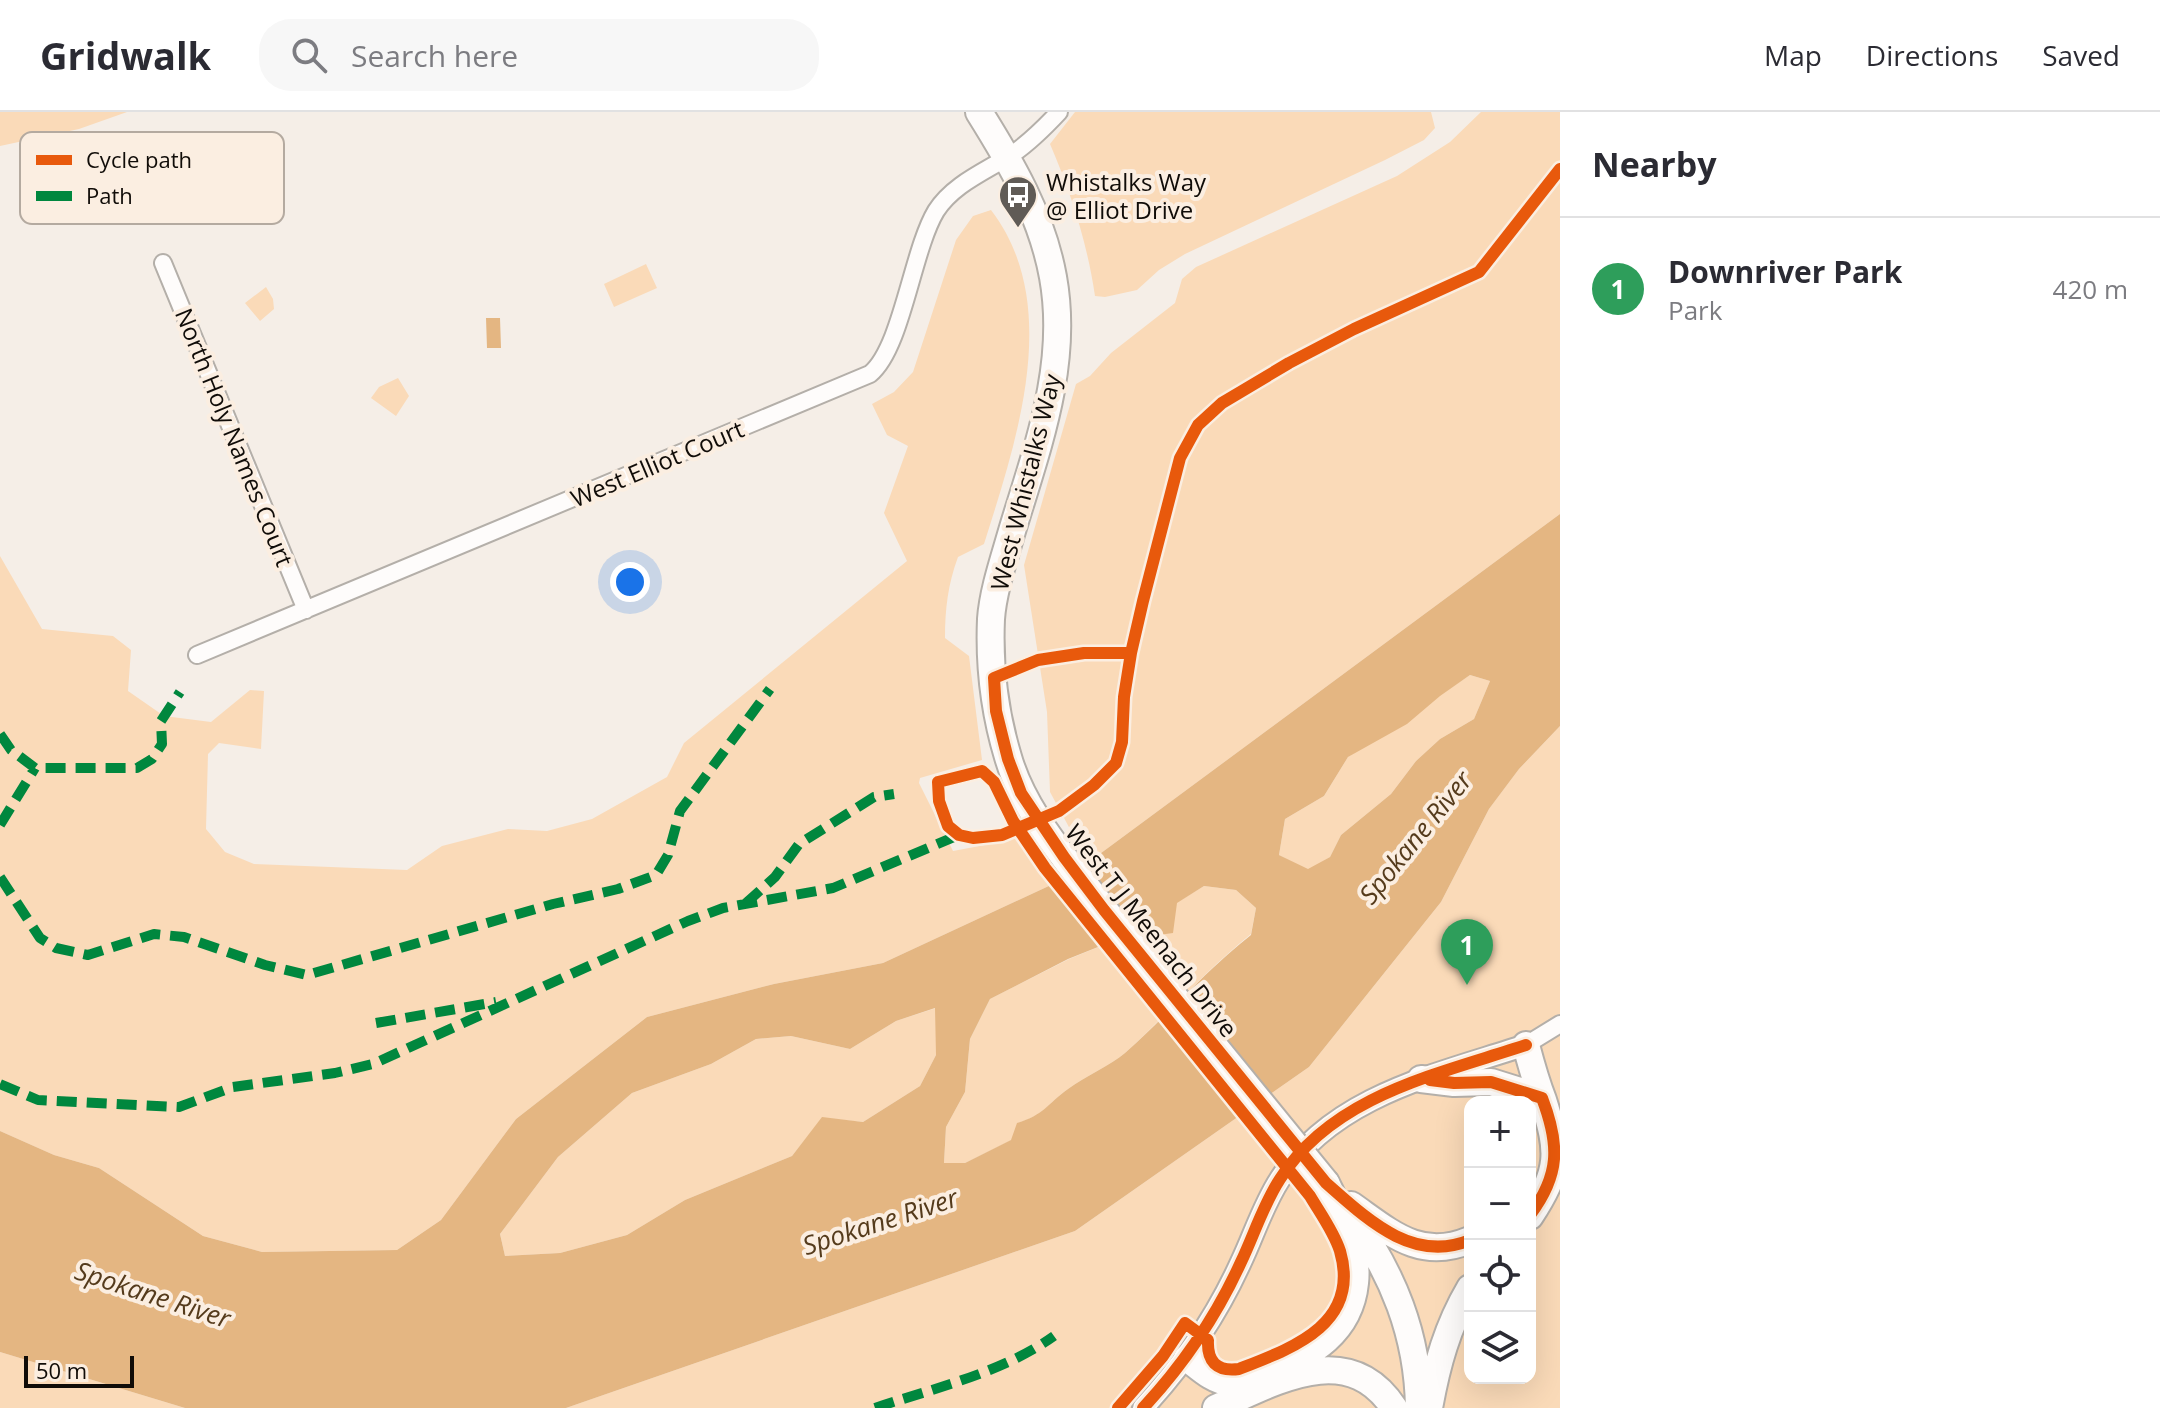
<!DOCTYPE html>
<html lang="en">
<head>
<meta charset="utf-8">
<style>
  body { margin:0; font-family:"Open Sans",sans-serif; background:#f7f7f7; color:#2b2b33 }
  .controls { position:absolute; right:24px; bottom:24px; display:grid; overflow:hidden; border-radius:16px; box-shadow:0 8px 32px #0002 }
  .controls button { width:72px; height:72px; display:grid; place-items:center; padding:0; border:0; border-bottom:2px solid #e1e1e2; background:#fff; color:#2b2b33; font:40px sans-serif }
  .scale { position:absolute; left:24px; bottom:20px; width:110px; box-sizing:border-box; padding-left:8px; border:4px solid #100c08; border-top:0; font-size:22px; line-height:28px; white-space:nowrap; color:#100c08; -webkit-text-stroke:6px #fbeee1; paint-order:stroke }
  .you { position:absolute; left:630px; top:470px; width:28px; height:28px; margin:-20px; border:6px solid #fff; border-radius:50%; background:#1a73e8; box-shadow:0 0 0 12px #1a73e833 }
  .badge { display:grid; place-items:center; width:52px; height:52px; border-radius:50%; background:#605b56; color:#fff; font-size:26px; font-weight:700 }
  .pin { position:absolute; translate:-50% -66px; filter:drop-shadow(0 2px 4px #0008) }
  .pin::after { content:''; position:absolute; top:42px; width:28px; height:24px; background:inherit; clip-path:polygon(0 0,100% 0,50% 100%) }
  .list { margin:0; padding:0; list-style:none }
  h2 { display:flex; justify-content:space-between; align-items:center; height:104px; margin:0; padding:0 32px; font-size:34px }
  h2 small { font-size:26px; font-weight:400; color:#7c7c81 }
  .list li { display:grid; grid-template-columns:52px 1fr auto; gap:24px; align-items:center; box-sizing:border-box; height:144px; padding:0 32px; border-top:2px solid #e1e1e2 }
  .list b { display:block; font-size:30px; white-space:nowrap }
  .list p { margin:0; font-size:26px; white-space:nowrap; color:#7c7c81 }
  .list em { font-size:26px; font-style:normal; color:#7c7c81 }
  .icon { flex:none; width:44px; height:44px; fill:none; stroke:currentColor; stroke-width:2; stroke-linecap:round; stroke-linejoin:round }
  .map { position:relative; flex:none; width:1560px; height:1296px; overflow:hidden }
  header { display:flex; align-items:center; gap:48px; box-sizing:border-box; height:112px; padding:0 40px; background:#fff; border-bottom:2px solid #e1e1e2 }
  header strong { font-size:38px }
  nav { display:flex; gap:44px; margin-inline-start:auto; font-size:28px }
  .search { width:560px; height:72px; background:#f7f7f7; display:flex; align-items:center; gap:20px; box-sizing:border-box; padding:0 28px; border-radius:32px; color:#7c7c81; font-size:30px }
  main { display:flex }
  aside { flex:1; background:#fff }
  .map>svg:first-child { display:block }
  .green { fill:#fadab8; fill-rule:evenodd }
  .water { fill:#e4b682; fill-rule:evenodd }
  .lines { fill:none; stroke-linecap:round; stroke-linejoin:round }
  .minor-casing { stroke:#b4afa9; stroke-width:20 }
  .tertiary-casing { stroke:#b4afa9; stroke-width:24 }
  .primary-casing { stroke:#b4afa9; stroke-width:30 }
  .minor { stroke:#fefcfb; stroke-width:16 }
  .tertiary { stroke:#fefcfb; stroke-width:20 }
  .primary { stroke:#fefcfb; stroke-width:26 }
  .primary-bridge-casing { stroke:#b4afa9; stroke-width:30; stroke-linecap:butt }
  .primary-bridge { stroke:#fefcfb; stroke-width:26 }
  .quiet { stroke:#00873e; stroke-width:10; stroke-dasharray:20 10; stroke-linecap:butt }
  .cycleway-casing { stroke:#fbeee1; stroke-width:17 }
  .cycleway { stroke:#e8590c; stroke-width:12 }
  .labels { text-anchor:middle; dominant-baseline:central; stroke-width:8; stroke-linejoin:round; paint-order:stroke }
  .poi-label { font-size:24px; fill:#100c08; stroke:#fbeee1; text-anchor:start }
  .street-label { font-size:24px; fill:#100c08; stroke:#fbeee1 }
  .water-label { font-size:26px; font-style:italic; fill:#553b1c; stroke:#fbeee1 }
  .key { fill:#fbeee1; stroke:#b4aaa0; stroke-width:2 }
  .key-label { font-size:22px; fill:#100c08 }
</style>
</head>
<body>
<header>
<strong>Gridwalk</strong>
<div class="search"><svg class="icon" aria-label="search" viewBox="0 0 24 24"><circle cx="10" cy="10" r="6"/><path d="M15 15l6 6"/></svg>Search here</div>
<nav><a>Map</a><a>Directions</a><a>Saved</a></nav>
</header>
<main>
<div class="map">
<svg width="1560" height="1296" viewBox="0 0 1560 1296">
  <rect width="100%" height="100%" fill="#f5eee7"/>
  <path class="green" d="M0,0h127l-48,17 -79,17z
    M1075,0h356l4,16 -11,12 -39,20 -200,94 -26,16 -22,20 -32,7 -10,-1c-8,-54 -24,-103 -45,-152z
    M1481,0h79v402l-467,345 -23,-30 -20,-37 -3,-80 -23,-147 52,-181 14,-8 21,-23 64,-50 7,-24 14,-12 201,-91 53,-34z
    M991,98c73,95 25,232 -7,334l-26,13c-10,27 -13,52 -13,81l24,18 13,104 -62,18 -1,5 34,68 48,-9 15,-6 35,49 -168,78 -109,21 -127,33 -131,102 -75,101 -44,30 -135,2 -59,-16 -104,-68 -45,-13 -54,-24v-575l42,73 71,7 18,14 -3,41 36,25 47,6 39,-32 14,1 -3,58 -42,-6 -11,11 -2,75 19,23 29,12 153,6 35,-24 66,-17 39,2 45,-12 75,-42 17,-34 223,-182 -23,-48 24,-67 -21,-11 -15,-31 22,-12 19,-20 43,-132 17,-24z
    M646,152l11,24 -43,19 -10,-23z
    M266,175l7,12 1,10 -14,12 -15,-18z
    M398,266l11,18 -13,20 -25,-18 8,-11z
    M1470,563l20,6 -16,38 -34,20 -24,22 -25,33 -50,41 -11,22 -22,13 -29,-15 6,-36 39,-23 24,-39z
    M1560,614v682h-994l509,-177 234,-164 132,-165 48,-93 30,-40zM1470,990h60v276h-60z
    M1204,774l32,4 20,18 -5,26c-46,37 -83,80 -126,119 -14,12 -41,24 -57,36 -21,15 -24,26 -50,34l-6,17 -47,23h-21l2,-36 19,-35 5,-53 20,-40 79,-40 44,-18z
    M936,896v47l-16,31 -57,36 -41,-4 -30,38 -107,44 -58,35 -67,18 -55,3 -5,-22 58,-77 74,-64 79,-29 45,-25 35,-3 59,13 46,-28z
    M0,1240l185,56h-185z"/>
  <path class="water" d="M486,206h14l1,30h-14z
    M1560,402v212l-41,43 -30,40 -48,93 -132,165 -234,164 -509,177h-381l-185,-56v-221l54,24 45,13 104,68 59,16 135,-2 44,-30 75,-101 131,-102 127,-33 109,-21 168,-78 42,-26zM1470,563l20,6 -16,38 -34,20 -24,22 -25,33 -50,41 -11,22 -22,12 -29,-14 6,-36 39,-23 24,-39 59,-33 33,-28zM1204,774l32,4 20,18 -5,27c-46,36 -83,80 -126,118 -14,12 -41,24 -57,36 -21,15 -24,26 -51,34l-6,17 -46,23h-21l2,-36 19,-35 5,-53 20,-40 78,-40 45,-18 60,-8 4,-30zM935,896l1,47 -16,31 -57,36 -41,-5 -30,39 -107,44 -58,35 -67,18 -55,3 -5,-22 58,-77 74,-64 79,-29 45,-25 35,-3 59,13 46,-28z"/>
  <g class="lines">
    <defs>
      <path id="minor" d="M163,151l143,347
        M197,543l673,-281c32,-26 42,-123 66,-163 18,-28 51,-40 78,-58 17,-12 31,-26 45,-41
        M1526,933l34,-21"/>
      <path id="tertiary" d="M1143,1296c41,-44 73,-91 98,-146 13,-27 22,-57 39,-83 53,-84 159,-105 246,-134"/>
      <path id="primary" d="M979,0c32,51 63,104 74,165 16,88 -16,171 -41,254 -8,28 -19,60 -21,88 -2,46 4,95 17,138 13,46 45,86 74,124 42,55 86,107 129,161
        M1526,933c5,19 10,37 17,55 17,53 17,70 -13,116
        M1421,967l33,4 37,-1 51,16
        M1351,1093c40,28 69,56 119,35
        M1350,1102c43,59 68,121 69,194
        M1187,1246c12,9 26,23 42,24 14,2 29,-6 41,-11 42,-16 80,-39 85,-88 4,-36 -14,-69 -29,-100
        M1216,1296c59,-26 132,-70 178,0
        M1429,1296c8,-44 18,-81 41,-120"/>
    </defs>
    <use href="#minor" class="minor-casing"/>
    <use href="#tertiary" class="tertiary-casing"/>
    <use href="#primary" class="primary-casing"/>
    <use href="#minor" class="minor"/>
    <use href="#tertiary" class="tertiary"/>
    <use href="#primary" class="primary"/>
    <defs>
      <path id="primary-bridge" d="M1211,930l115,141"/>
    </defs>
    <use href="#primary-bridge" class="primary-bridge-casing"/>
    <use href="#primary-bridge" class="primary-bridge"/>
    <path class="quiet" d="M0,622l11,16 24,18h102l15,-9 10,-15 -1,-23 19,-29
      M0,713l35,-57
      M0,765l40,61 16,10 32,7 66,-21 30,3 81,28 42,10 246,-71 65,-15 38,-14 12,-20 12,-44 90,-122
      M745,792l30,-27 24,-33 75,-47 20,-3
      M376,911l120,-21
      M0,972l38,16 141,7 54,-20 102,-14 38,-9 315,-143 35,-13 110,-20 126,-53
      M875,1296c59,-20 127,-35 179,-72"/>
    <defs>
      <path id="cycleway" d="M1131,541h-47l-46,7 -44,18 2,33 12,48 13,34 43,64 40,53 222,273c41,36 87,81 144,57
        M938,670l1,19 9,25 11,9 14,3 29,-3 57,-24 35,-26 22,-22 6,-21 2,-45 7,-44 12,-52 37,-143 18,-33 24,-22 67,-40 65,-34 125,-57 81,-103
        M938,670l44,-11 12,11 19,39 32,47 265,328c10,17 24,36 30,55 21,73 -47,97 -101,118 -23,3 -32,-8 -31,-29l-23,-17 -22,33 -45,52
        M1430,968l24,3 37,-1 51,16c18,47 18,77 -12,117
        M1143,1296c41,-44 73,-91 98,-146 13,-27 22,-57 39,-83 53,-84 159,-105 246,-134"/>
    </defs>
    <use href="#cycleway" class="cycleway-casing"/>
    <use href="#cycleway" class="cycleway"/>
  </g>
  <defs>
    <symbol id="bus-pin" viewBox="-11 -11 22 30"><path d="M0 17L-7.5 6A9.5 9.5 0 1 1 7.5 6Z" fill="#605b56" stroke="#fbeee1"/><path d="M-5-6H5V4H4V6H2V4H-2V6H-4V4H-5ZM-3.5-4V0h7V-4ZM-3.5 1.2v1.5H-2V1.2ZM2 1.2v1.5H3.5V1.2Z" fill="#fff"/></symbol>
  </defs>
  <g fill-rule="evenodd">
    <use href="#bus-pin" x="996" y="61" width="44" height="60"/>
  </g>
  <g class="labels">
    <g class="poi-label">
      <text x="1046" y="69">Whistalks Way<tspan x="1046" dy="28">@ Elliot Drive</tspan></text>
    </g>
    <g class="street-label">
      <text transform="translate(235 325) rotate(68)">North Holy Names Court</text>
      <text transform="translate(657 351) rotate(-23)">West Elliot Court</text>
      <text transform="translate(1025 370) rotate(-76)">West Whistalks Way</text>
      <text transform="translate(1152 818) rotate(52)">West T J Meenach Drive</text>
    </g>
    <g class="water-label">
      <text transform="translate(1415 725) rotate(-51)">Spokane River</text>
      <text transform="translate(880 1109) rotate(-18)">Spokane River</text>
      <text transform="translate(153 1182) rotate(18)">Spokane River</text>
    </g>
  </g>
  <rect x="20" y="20" width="264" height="92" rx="12" class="key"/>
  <rect x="36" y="43" width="36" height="10" fill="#e8590c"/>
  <rect x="36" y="79" width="36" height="10" fill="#00873e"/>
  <g class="key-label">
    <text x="86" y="56">Cycle path</text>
    <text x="86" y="92">Path</text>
  </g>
</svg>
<div class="controls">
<button>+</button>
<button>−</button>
<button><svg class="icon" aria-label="locate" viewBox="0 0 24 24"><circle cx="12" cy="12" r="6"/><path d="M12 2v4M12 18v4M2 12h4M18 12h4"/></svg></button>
<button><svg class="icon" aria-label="layers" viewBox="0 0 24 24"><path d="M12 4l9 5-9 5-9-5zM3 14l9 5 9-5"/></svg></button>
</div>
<div class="scale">50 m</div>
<div class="you"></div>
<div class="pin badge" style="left:1467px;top:873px;background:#2e9e5b">1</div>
</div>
<aside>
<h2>Nearby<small></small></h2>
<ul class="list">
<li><span class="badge" style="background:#2e9e5b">1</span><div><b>Downriver Park</b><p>Park</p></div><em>420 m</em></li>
</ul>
</aside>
</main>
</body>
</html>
